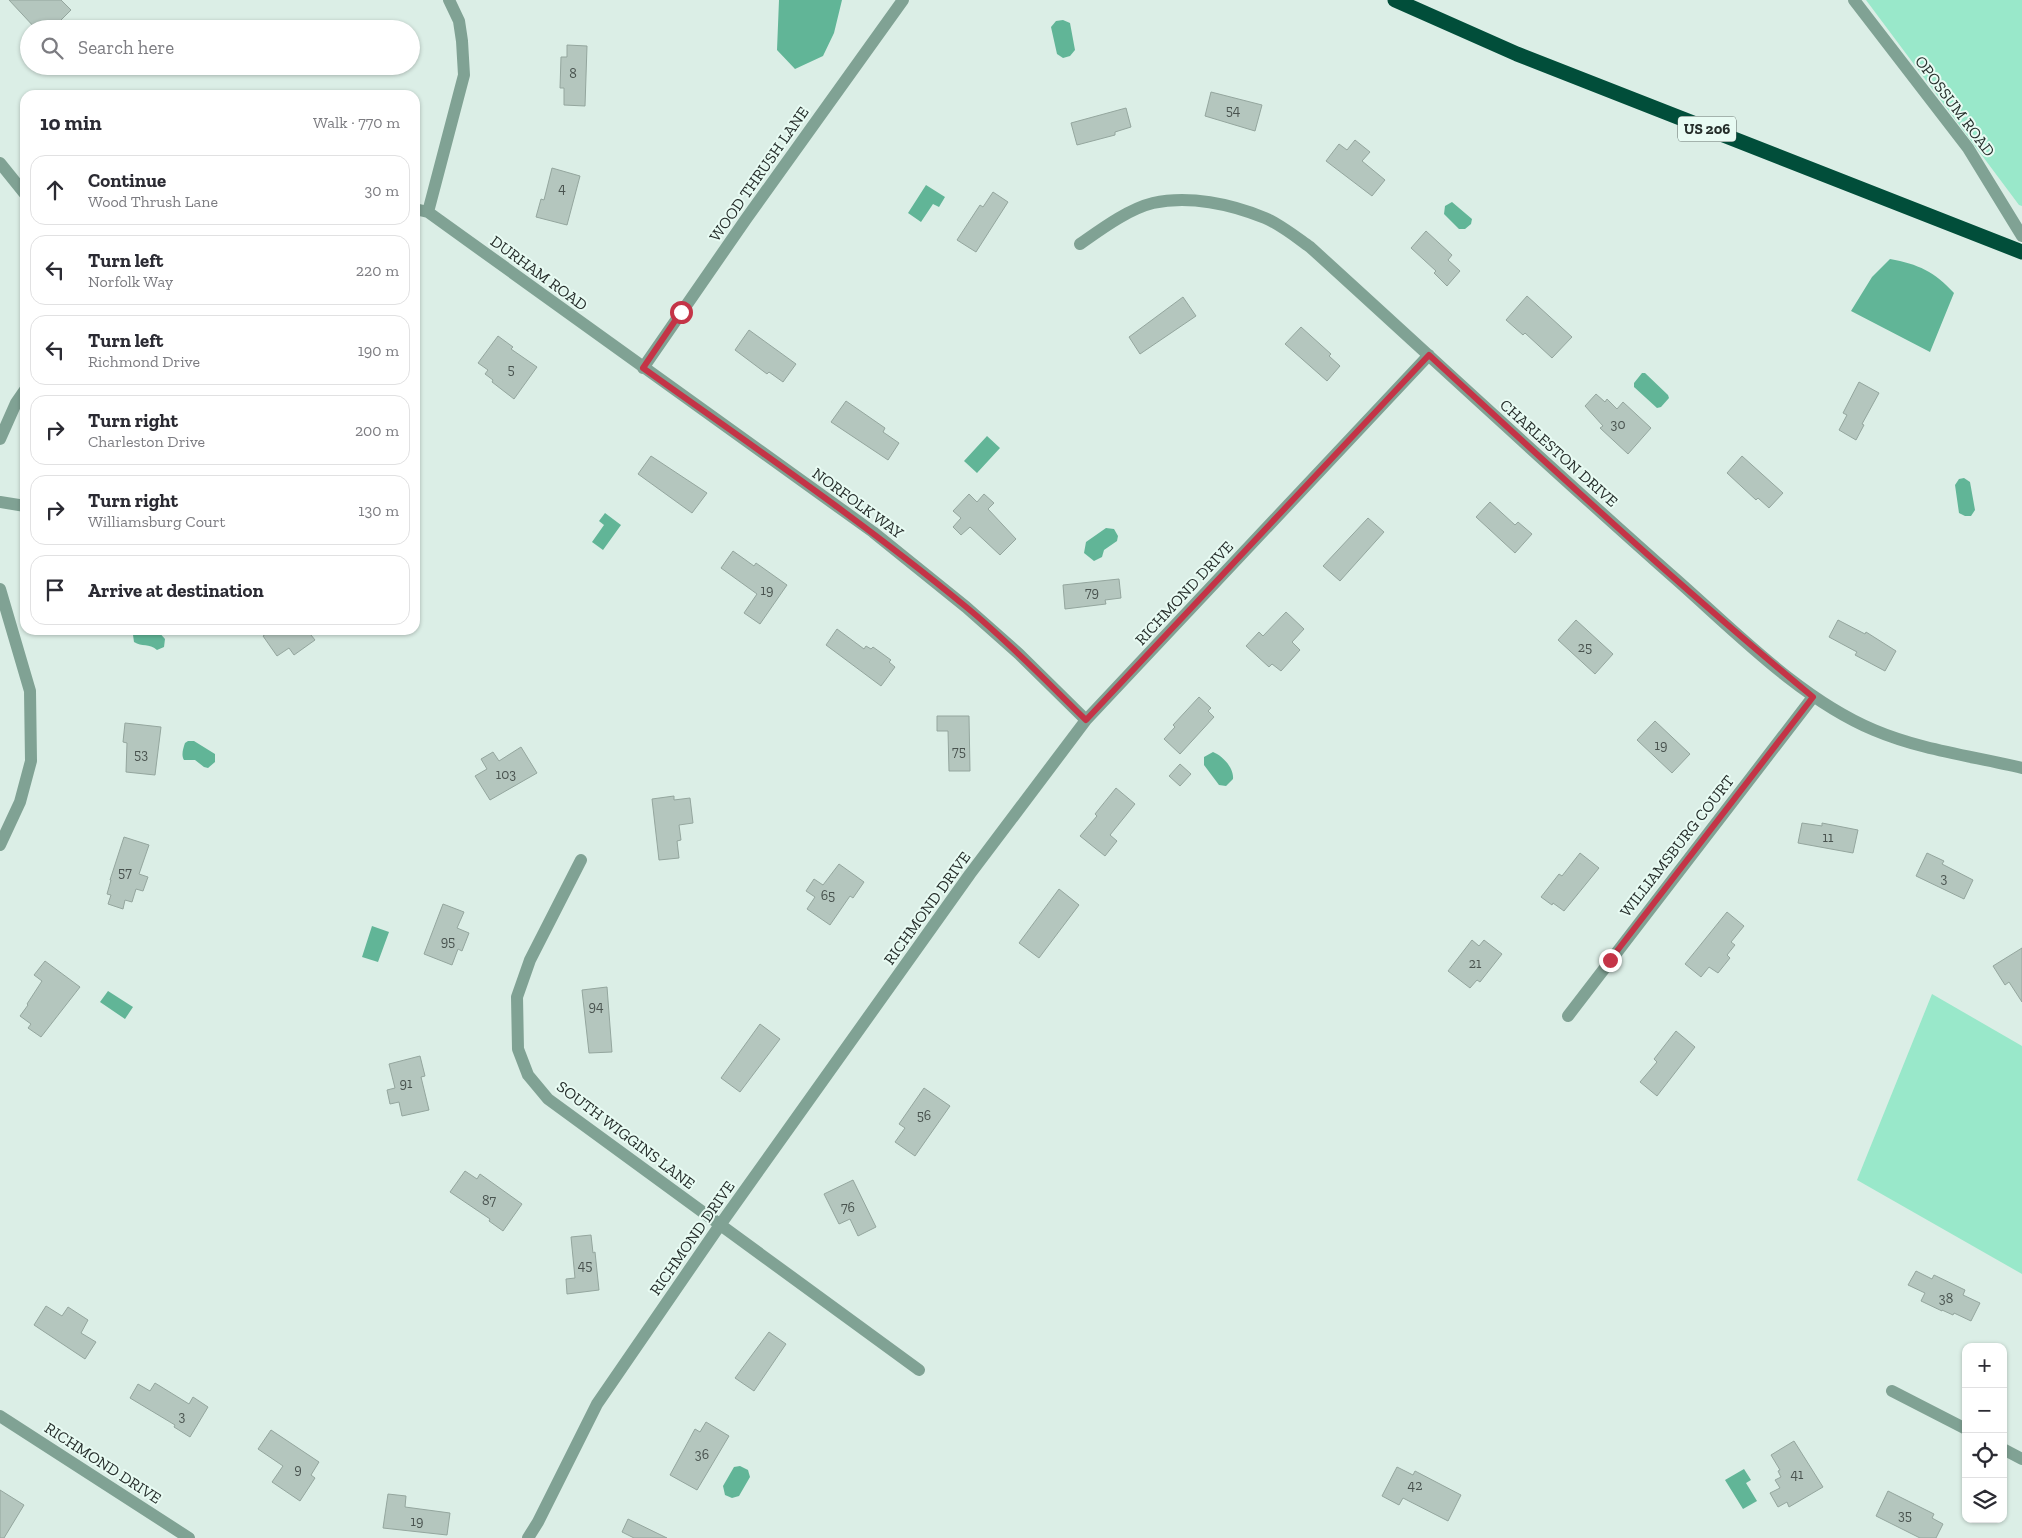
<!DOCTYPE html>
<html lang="en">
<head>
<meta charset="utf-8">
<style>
  body { margin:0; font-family:"Zilla Slab",serif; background:#f7f7f7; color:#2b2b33 }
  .controls { position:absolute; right:15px; bottom:15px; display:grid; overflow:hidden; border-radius:10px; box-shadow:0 1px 4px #0004 }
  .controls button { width:45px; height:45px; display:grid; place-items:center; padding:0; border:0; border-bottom:1px solid #e1e1e2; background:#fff; color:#2b2b33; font:25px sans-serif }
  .stop { position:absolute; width:15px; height:15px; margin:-11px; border:4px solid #c43447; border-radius:50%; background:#fff }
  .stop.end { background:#c43447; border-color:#fff; box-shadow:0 1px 5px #0008 }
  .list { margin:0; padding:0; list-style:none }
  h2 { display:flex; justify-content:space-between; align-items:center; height:65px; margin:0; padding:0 20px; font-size:21px }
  h2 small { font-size:16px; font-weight:400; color:#7c7c81 }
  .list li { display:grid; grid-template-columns:32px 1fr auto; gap:15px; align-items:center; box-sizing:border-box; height:70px; margin:0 10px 10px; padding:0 10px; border:1px solid #e1e1e2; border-radius:15px }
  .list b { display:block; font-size:19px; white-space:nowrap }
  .list p { margin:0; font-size:16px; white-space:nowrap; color:#7c7c81 }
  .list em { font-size:16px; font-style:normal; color:#7c7c81 }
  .icon { flex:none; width:28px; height:28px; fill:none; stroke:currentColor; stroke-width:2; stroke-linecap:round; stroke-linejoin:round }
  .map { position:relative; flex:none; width:2022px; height:1538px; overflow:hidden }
  .search { position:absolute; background:#fff; box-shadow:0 1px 4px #0004; left:20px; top:20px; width:400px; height:55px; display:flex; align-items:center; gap:12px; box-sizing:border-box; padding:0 18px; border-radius:28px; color:#7c7c81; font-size:19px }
  .panel { position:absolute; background:#fff; box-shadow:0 1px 4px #0004; left:20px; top:90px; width:400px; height:545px; border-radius:15px }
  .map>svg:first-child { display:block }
  .green { fill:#99e8ca }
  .water { fill:#61b597 }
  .building { fill:#b4c6be; stroke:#94a69e }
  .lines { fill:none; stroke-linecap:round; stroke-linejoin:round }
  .minor { stroke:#80a294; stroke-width:12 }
  .highway { stroke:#014e3a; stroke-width:15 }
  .route { stroke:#c43447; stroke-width:6 }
  .labels { text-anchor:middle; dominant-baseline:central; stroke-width:4; stroke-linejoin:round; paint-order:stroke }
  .number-label { font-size:14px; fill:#49534f }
  .shield { fill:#e8fbf3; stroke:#606b66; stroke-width:1 }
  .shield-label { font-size:15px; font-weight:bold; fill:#252d2a }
  .street-label { font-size:16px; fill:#252d2a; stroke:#e8fbf3 }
</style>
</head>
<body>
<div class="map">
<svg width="2022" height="1538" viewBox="0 0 2022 1538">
  <rect width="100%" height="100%" fill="#dbeee6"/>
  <path class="green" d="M1866,0h156v206l-3,-1z
    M1932,994l90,52v228l-165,-94z"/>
  <path class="water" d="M779,0h63l-8,33 -11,23 -28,13 -18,-19z
    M1063,20l7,3 5,27 -5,6 -7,2 -6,-4 -6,-27 5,-6z
    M926,185l19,12 -6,10 -6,-3 -12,18 -13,-9z
    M1452,202l20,17 -1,5 -6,5h-6l-15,-15 1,-8z
    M1890,259c28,5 45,13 64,34l-24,59 -79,-41 21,-34z
    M1642,373h3l23,22 1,3 -8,9 -4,1 -23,-21v-4z
    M987,436l13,12 -23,25 -13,-12z
    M1964,478l6,4 5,28 -4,6h-6l-6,-3 -4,-28 4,-6z
    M605,513l16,12 -18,25 -11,-8 12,-17 -5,-4z
    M1106,528l8,1 4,7 -1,5 -13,9 -2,7 -8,4 -10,-8 2,-11z
    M138,630h19l8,9 -1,8 -7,3c-8,-7 -15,-3 -23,-8l-1,-7z
    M188,741h6l21,13v8l-7,6 -4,-1 -9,-7h-11c-3,-5 -1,-11 1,-17z
    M1213,752c10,4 21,16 20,27l-7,7 -7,-1 -15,-20v-8z
    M372,926l17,6 -11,30 -16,-5z
    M108,991l25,16 -8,12 -25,-17z
    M740,1466l8,4 2,7 -11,19 -7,2 -7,-3 -2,-9 11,-19z
    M1744,1469l7,11 -5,3 11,18 -14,8 -18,-29z"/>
  <path class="building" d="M9,0h52l10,10 -19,19h-16z
    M567,45l20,1 -2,60 -21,-1v-17h-4l1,-31h6z
    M1211,92l51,13 -7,26 -50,-15z
    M1126,108l5,19 -16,5v3l-38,10 -6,-22z
    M1355,140l15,12 -8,9 23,19 -13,16 -46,-35 13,-17 8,6z
    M552,168l28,8 -13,49 -31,-8 5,-18 3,1z
    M993,192l15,10 -32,50 -19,-12 23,-35 3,2z
    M1426,231l26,24 -4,5 12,11 -13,15 -13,-13 2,-2 -25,-23z
    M1527,296l45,41 -20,21 -27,-25 -2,2 -17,-15z
    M1183,297l13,19 -56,38 -11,-17z
    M1301,327l30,27 -2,2 11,10 -13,15 -42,-37z
    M749,330l47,34 -13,18 -14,-10 -2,2 -32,-24z
    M498,336l15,11 -2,2 26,18 -23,32 -22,-17 1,-2 -8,-6 3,-4 -10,-7z
    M1859,382l20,11 -17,31 2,1 -8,15 -17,-10 8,-15 -4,-2z
    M1596,394l9,8 2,-3 10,10 6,-7 28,26 -23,26 -28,-26 3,-2 -18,-20z
    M846,401l39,27 -2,4 16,11 -11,17 -57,-38z
    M651,456l56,37 -15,20 -54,-39z
    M1742,456l41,37 -14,15 -11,-10 -2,2 -29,-27z
    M969,494l8,8 7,-8 10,9 -6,6 28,30 -16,16 -30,-28 -9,8 -8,-8 8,-9 -8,-7z
    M1490,502l25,23 3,-3 14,12 -17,19 -39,-36z
    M1368,518l16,14 -44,49 -17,-15z
    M733,551l21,15 2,-3 31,22 -27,39 -16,-11 13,-19 -36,-26z
    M1119,579l2,19 -16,2 1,4 -41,5 -2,-24z
    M1286,612l18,17 -12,13 8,8 -19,21 -9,-7 -3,3 -23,-21 13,-14 4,4z
    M1576,620l37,34 -18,20 -37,-34z
    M1838,620l27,14 1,-2 30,19 -11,20 -30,-16 2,-3 -28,-15z
    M837,629l27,20 2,-3 5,3 2,-2 18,13 -2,2 6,5 -14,19 -55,-41z
    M271,630h36l8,10 -21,15 -5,-7 -12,8 -14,-20z
    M1199,697l12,11 -3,3 6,6 -34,37 -16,-15 11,-12 -2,-2z
    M937,716h32l1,55h-21l-1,-40h-11z
    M1655,721l35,33 -18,19 -35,-33z
    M125,723l36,4 -6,48 -29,-3 1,-29 -4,-1z
    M521,747l16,26 -47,27 -15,-24 12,-7 -6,-10 12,-7 6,9z
    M1180,764l11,10 -11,12 -11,-10z
    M1116,788l19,16 -25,31 7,6 -12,15 -25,-20 17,-20 -2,-2z
    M674,796v4l16,-2 3,25 -14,2 2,15 -4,1 2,17 -20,2 -7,-61z
    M1802,823l20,3v-3l36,7 -5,23 -55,-10z
    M124,837l25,8 -10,29 9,3 -5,14 -7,-2 -4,13 -7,-2 -2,9 -15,-5 3,-9 -4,-1 4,-14h-1z
    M1580,853l19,15 -35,43 -11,-8 -1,2 -11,-8 18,-23 3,2z
    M1927,853l17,8 -2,3 31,16 -9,19 -48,-23z
    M839,864l25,18 -11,16 -3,-2 -20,29 -23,-16 8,-12 -9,-6 8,-12 9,6z
    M1059,889l20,16 -40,53 -20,-15z
    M443,904l21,8 -7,16 12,5 -7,18 -4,-2 -6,16 -28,-11z
    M1727,912l17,14 -13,16 4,3 -8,10 3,3 -12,15 -9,-6 -8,10 -16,-13z
    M1472,940l7,6 5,-6 18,14 -22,28 -3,-2 -7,8 -22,-17z
    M2022,948v54l-13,-20 -4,3 -12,-19z
    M45,961l35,26 -39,50 -13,-9 3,-4 -11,-8 8,-11 -1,-1 15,-23 -8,-6z
    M607,987l5,65 -23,1 -7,-63z
    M760,1024l20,15 -40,53 -19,-14z
    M1676,1031l19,16 -38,49 -17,-14 17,-20 -3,-3z
    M420,1056l5,20 -4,1 8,33 -27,6 -3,-14 -9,2 -3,-14 8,-2 -6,-24z
    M924,1088l26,18 -35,50 -20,-14 10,-14 -6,-4z
    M465,1171l12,8 3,-5 42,30 -19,27 -14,-10 1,-2 -40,-27z
    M853,1180l23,47 -18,9 -8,-17 -11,5 -15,-30z
    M591,1235l2,18 2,-1 4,38 -32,4 -1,-15 9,-1 -4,-41z
    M1916,1271l16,8 2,-4 31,15 -2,5 17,8 -9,18 -17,-8 -1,2 -11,-5v1l-21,-10 4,-8 -17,-8z
    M46,1306l16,10 6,-9 20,13 -7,13 15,9 -11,17 -51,-34z
    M769,1332l17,12 -32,47 -19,-13z
    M155,1383l34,21 4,-7 15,10 -18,30 -16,-10 1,-2 -45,-27 8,-14 12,7z
    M706,1422l23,14 -32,54 -27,-15 25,-46 5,3z
    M271,1430l48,32 -8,13 4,3 -15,23 -28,-19 11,-16 -25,-17z
    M1794,1441l29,46 -34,20 -2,-5 -9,5 -8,-14 10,-5 -5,-8 6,-3 -3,-6 2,-1 -9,-15z
    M1397,1467l16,8 2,-4 46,24 -13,26 -45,-23 -4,7 -17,-9z
    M0,1490l24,15 -20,33h-4z
    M1888,1491l46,23 -2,4 11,6 -7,14h-16l-44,-22z
    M388,1494l18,2 -1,11 45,6 -3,22 -64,-7z
    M628,1519l39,19h-33l-12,-6z"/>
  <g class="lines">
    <path class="minor" d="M1854,0l114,148 54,88
      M0,163l25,31
      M415,209l13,3 445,320 93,75 53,47 67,66
      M428,212l36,-137 -2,-34 -3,-20 -10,-21
      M1080,244c20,-14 48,-35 73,-41 36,-8 78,1 112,15 15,6 31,19 45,29 120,109 239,220 360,327 62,54 128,124 204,156 47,20 98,26 148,38
      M643,368l103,-149 157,-219
      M0,439l16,-36 9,-13
      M0,502l25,4
      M0,589l30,102 1,70 -11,41 -20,43
      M581,860l-51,100 -13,37 1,52 10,26 20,24 371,271
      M1568,1016l245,-319
      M1892,1391l74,38
      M0,1416l189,122
      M2003,1449l19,10
      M528,1538l10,-16 59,-118 123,-179 250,-351 116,-154 343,-365"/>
    <path class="highway" d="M1395,0l122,54 505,198"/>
  </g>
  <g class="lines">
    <path class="route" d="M681,312l-38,56c108,77 219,153 322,238 43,35 82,76 121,114l343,-365c126,116 252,233 384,342l-203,263"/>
  </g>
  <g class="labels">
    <g class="number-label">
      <text x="573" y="73">8</text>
      <text x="1233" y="110">54</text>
      <text x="562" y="188">4</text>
      <text x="511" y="369">5</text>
      <text x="1618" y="424">30</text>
      <text x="767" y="590">19</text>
      <text x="1092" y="592">79</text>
      <text x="1585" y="647">25</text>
      <text x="1661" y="745">19</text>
      <text x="959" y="751">75</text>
      <text x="141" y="754">53</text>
      <text x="506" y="774">103</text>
      <text x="1828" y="837">11</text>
      <text x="125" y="872">57</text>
      <text x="1944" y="878">3</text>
      <text x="828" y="895">65</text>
      <text x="448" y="941">95</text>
      <text x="1475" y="963">21</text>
      <text x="596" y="1006">94</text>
      <text x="406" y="1083">91</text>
      <text x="924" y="1115">56</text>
      <text x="489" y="1200">87</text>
      <text x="848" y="1207">76</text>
      <text x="585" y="1265">45</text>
      <text x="1946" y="1298">38</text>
      <text x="182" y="1416">3</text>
      <text x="702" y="1454">36</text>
      <text x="298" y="1469">9</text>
      <text x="1797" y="1474">41</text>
      <text x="1415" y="1485">42</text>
      <text x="1905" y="1515">35</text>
      <text x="417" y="1521">19</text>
    </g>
    <rect class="shield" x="1678" y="116.5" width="58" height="25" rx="4"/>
    <g class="shield-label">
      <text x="1707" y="129">US 206</text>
    </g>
    <g class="street-label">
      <text transform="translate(1955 106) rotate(53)">OPOSSUM ROAD</text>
      <text transform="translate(759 174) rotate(-55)">WOOD THRUSH LANE</text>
      <text transform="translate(539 273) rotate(36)">DURHAM ROAD</text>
      <text transform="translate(1559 453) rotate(42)">CHARLESTON DRIVE</text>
      <text transform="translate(858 503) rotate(36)">NORFOLK WAY</text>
      <text transform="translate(1184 593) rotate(-47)">RICHMOND DRIVE</text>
      <text transform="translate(1677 846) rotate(-52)">WILLIAMSBURG COURT</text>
      <text transform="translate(927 908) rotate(-54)">RICHMOND DRIVE</text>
      <text transform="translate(626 1135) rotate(37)">SOUTH WIGGINS LANE</text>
      <text transform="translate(692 1238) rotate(-55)">RICHMOND DRIVE</text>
      <text transform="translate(103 1463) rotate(33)">RICHMOND DRIVE</text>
    </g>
  </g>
</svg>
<div class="controls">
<button>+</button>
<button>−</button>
<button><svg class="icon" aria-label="locate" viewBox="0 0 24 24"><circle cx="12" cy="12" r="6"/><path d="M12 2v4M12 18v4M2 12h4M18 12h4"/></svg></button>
<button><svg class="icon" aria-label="layers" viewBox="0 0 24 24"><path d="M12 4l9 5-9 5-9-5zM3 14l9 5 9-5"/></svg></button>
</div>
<div class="stop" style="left:681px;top:312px"></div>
<div class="stop end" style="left:1610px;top:960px"></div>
<div class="search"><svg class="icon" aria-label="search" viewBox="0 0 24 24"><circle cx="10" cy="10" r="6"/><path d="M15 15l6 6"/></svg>Search here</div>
<section class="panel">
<h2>10 min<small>Walk · 770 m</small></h2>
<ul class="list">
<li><svg class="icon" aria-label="ahead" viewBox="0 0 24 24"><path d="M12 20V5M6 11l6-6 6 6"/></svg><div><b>Continue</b><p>Wood Thrush Lane</p></div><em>30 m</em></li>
<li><svg class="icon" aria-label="left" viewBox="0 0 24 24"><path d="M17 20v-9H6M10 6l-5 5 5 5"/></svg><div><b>Turn left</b><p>Norfolk Way</p></div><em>220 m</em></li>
<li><svg class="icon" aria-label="left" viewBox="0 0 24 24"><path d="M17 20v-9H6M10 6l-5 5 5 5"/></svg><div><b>Turn left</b><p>Richmond Drive</p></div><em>190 m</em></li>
<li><svg class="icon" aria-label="right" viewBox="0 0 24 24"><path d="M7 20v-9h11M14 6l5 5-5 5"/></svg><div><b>Turn right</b><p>Charleston Drive</p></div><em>200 m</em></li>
<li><svg class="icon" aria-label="right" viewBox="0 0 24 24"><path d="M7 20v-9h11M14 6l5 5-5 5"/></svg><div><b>Turn right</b><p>Williamsburg Court</p></div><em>130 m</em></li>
<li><svg class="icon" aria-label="arrive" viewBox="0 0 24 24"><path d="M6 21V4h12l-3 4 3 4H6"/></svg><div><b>Arrive at destination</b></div></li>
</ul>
</section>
</div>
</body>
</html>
